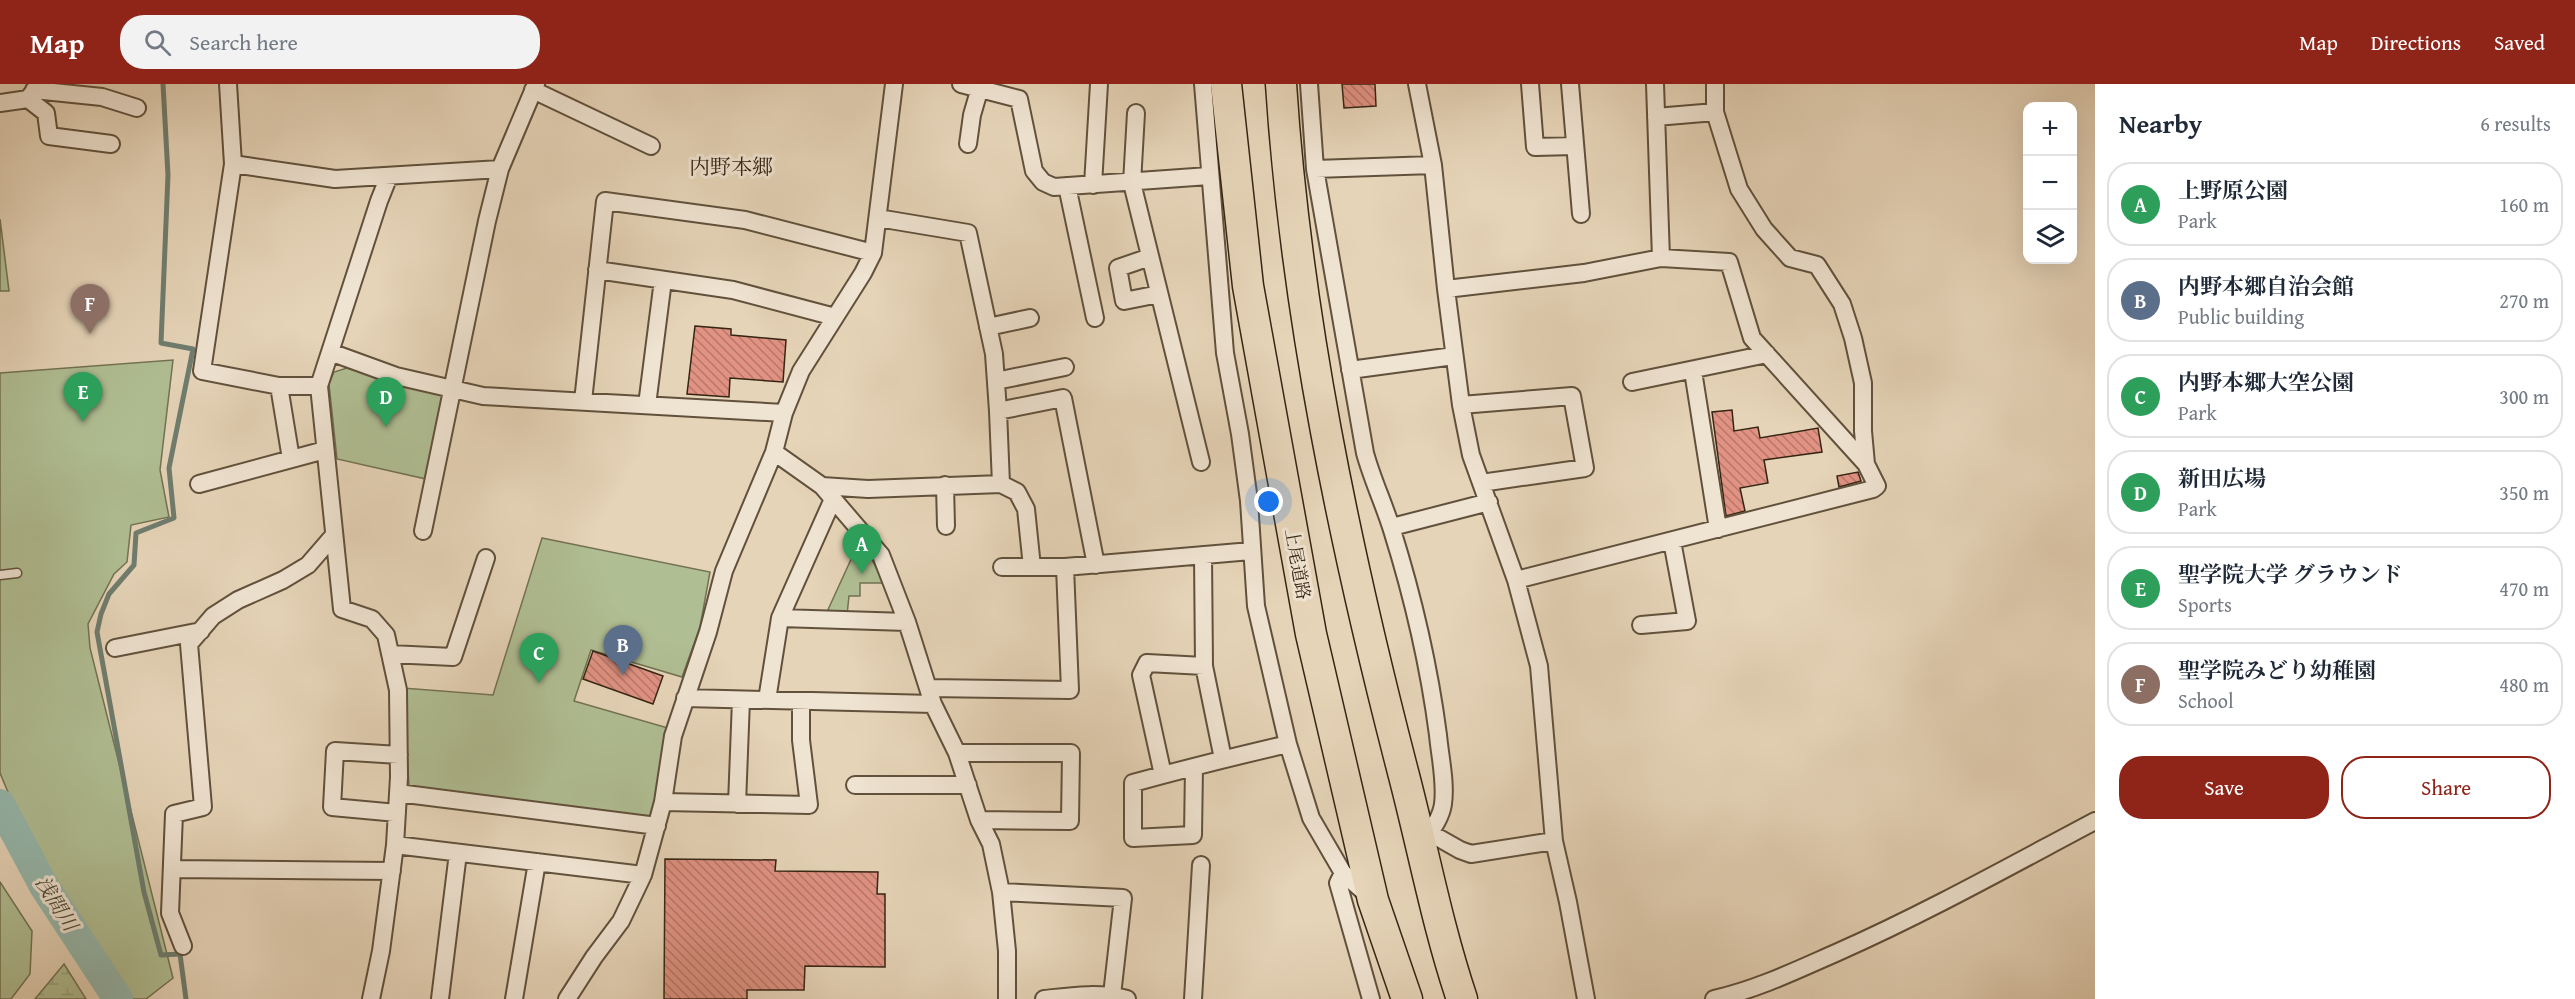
<!DOCTYPE html>
<html lang="en">
<head>
<meta charset="utf-8">
<style>
  body { margin:0; font-family:"Gentium Book Plus","Noto Serif JP",serif; background:#f2f2f3; color:#1f2937 }
  .controls { position:absolute; right:18px; top:18px; display:grid; overflow:hidden; border-radius:12px; box-shadow:0 6px 24px #0002 }
  .controls button { width:54px; height:54px; display:grid; place-items:center; padding:0; border:0; border-bottom:2px solid #e0e1e3; background:#fff; color:#1f2937; font:30px sans-serif }
  .you { position:absolute; left:1269px; top:418px; width:21px; height:21px; margin:-15px; border:4px solid #fff; border-radius:50%; background:#1a73e8; box-shadow:0 0 0 9px #1a73e833 }
  .badge { display:grid; place-items:center; width:39px; height:39px; border-radius:50%; background:#8f2418; color:#fff; font-size:20px; font-weight:700 }
  .pin { position:absolute; translate:-50% -50px; filter:drop-shadow(0 2px 3px #0008) }
  .pin::after { content:''; position:absolute; top:32px; width:21px; height:18px; background:inherit; clip-path:polygon(0 0,100% 0,50% 100%) }
  .list { margin:0; padding:0; list-style:none }
  h2 { display:flex; justify-content:space-between; align-items:center; height:78px; margin:0; padding:0 24px; font-size:26px }
  h2 small { font-size:20px; font-weight:400; color:#747a83 }
  .list li { display:grid; grid-template-columns:39px 1fr auto; gap:18px; align-items:center; box-sizing:border-box; height:84px; margin:0 12px 12px; padding:0 12px; border:2px solid #e0e1e3; border-radius:24px }
  .list b { display:block; font-size:22px; white-space:nowrap }
  .list p { margin:0; font-size:20px; white-space:nowrap; color:#747a83 }
  .list em { font-size:20px; font-style:normal; color:#747a83 }
  .actions { display:flex; gap:12px; padding:18px 24px }
  .actions a { flex:1; padding:14px 0; border:2px solid #8f2418; border-radius:24px; text-align:center; font-size:21px; color:#8f2418 }
  .actions .main { background:#8f2418; color:#fff }
  .icon { flex:none; width:33px; height:33px; fill:none; stroke:currentColor; stroke-width:2; stroke-linecap:round; stroke-linejoin:round }
  .map { position:relative; flex:none; width:2095px; height:915px; overflow:hidden }
  header { display:flex; align-items:center; gap:36px; box-sizing:border-box; height:84px; padding:0 30px; background:#8f2418; color:#fff }
  header strong { font-size:28px }
  nav { display:flex; gap:33px; margin-inline-start:auto; font-size:21px }
  .search { width:420px; height:54px; background:#f2f2f3; display:flex; align-items:center; gap:15px; box-sizing:border-box; padding:0 21px; border-radius:24px; color:#747a83; font-size:22px }
  main { display:flex }
  aside { flex:1; background:#fff }
  .map>svg:first-child { display:block }
  .green { fill:#b0be93; stroke:#727253; stroke-width:1.5 }
  .wetland { fill:url(#wetland-marsh); stroke:#727253; stroke-width:1.5 }
  .lines { fill:none; stroke-linecap:round; stroke-linejoin:round }
  .stream { stroke:#6f7d6f; stroke-width:5 }
  .river { stroke:#96b8ad; stroke-width:30 }
  .building { fill:url(#building-back-hatch); stroke:#352513; stroke-width:1.5 }
  .lane-casing { stroke:#61513c; stroke-width:11 }
  .street-casing { stroke:#61513c; stroke-width:20 }
  .highway-casing { stroke:#352513; stroke-width:33 }
  .lane { stroke:#efe3d1; stroke-width:8 }
  .street { stroke:#efe3d1; stroke-width:16 }
  .highway { stroke:#e6d4b8; stroke-width:30 }
  .labels { text-anchor:middle; dominant-baseline:central; stroke-width:6; stroke-linejoin:round; paint-order:stroke }
  .street-label { font-size:18px; fill:#352513; stroke:#efe3d1 }
  .water-label { font-size:20px; font-style:italic; fill:#4d4a3a; stroke:#efe3d1 }
  .quarter-label { font-size:21px; fill:#352513; stroke:#efe3d1 }
</style>
</head>
<body>
<header>
<strong>Map</strong>
<div class="search"><svg class="icon" aria-label="search" viewBox="0 0 24 24"><circle cx="10" cy="10" r="6"/><path d="M15 15l6 6"/></svg>Search here</div>
<nav><a>Map</a><a>Directions</a><a>Saved</a></nav>
</header>
<main>
<div class="map">
<svg width="2095" height="915" viewBox="0 0 2095 915">
  <defs>
    <pattern id="wetland-marsh" width="20" height="14" patternUnits="userSpaceOnUse" patternTransform="scale(1.5)"><rect width="20" height="14" fill="#b0be93"/><path d="M1 5h8M5 5V1M11 12h8M15 12V8" fill="none" stroke="#98a37e"/></pattern>
    <pattern id="building-back-hatch" width="6" height="6" patternUnits="userSpaceOnUse" patternTransform="scale(1.5)"><rect width="6" height="6" fill="#e19283"/><path d="M-1 5l2 2M0 0l6 6M5-1l2 2" fill="none" stroke="#b7776a"/></pattern>
  </defs>
  <rect width="100%" height="100%" fill="#e6d4b8"/>
  <filter id="stains"><feTurbulence type="fractalNoise" baseFrequency=".00333" numOctaves="4"/><feColorMatrix values="0 0 0 0 .2 0 0 0 0 .09 0 0 0 0 .02 0 0 0 .5 -.17"/></filter>
  <radialGradient id="worn" r=".72"><stop offset=".6" stop-color="#630" stop-opacity="0"/><stop offset="1" stop-color="#630" stop-opacity=".3"/></radialGradient>
  <path class="green" d="M0,135l9,72h-9z
    M173,276l-13,110 9,47 -38,8 -4,37 -13,12 -26,50 2,24 83,330 -27,21h-14l-102,-154 -30,-72v-400z
    M347,284l98,27 -19,84 -89,-20 -8,-75 5,-12z
    M542,454l168,34 -10,55 -18,50 -91,-27 -17,51 94,27 -17,92 -242,-34 -6,-98 90,7z
    M859,458l11,14 14,27h-24v13h-11l-2,19 -21,-1z
    M0,798l32,49 -2,43 -19,25h-11z"/>
  <path class="wetland" d="M64,880l22,35h-51z"/>
  <g class="lines">
    <path class="stream" d="M163,0l5,91 -7,168 32,6 -24,119 5,50 -38,15 -2,32 -25,29 -8,20 -4,18 47,260 17,63 19,-1 6,45"/>
    <path class="river" d="M0,720l44,82 74,113"/>
  </g>
  <path class="building" d="M1342,0h33l1,22 -32,2z
    M695,242l36,3v6l55,5 -3,42 -53,-4 -1,19 -42,-3z
    M1732,326l2,21 24,-4 2,11 58,-10 4,24 -58,8 4,23 -28,5 5,23 -19,5 -14,-104z
    M1858,388l3,9 -22,6 -2,-11z
    M593,567l70,25 -10,28 -70,-25z
    M665,775l111,1 -1,11 103,1 -1,22h8v73l-80,-1 -1,24h-57v9h-83z"/>
  <g class="lines">
    <defs>
      <path id="lane" d="M0,491l17,-2"/>
      <path id="street" d="M228,0l5,80 102,15 165,-10
        M961,0l58,15 15,72 9,11 11,5 155,-11
        M1203,0l22,269 15,81 9,67 7,105 32,138 23,74 32,55 27,24
        M1309,0l6,85 50,284c7,26 19,51 27,77 21,67 37,136 46,205 2,22 8,47 5,69 -2,15 -13,28 -21,40
        M1417,0l16,81 13,124 15,116 10,50 45,125 23,86 15,175 14,61 18,97
        M1530,0l5,63 40,-1
        M1570,0l11,130
        M1655,0l6,174
        M1715,0v28l24,77 25,40 26,29 27,7 25,39 11,34 10,45v48l3,33
        M34,6l68,7 35,11
        M533,6l118,56
        M28,15l18,14 3,23 62,8
        M0,19l28,-4 6,-8
        M1136,29l-4,70 69,279
        M1656,33l59,-5
        M968,60l4,-29 9,-31
        M233,80l-31,207 77,15h40
        M1315,85l118,-4
        M1093,101l6,-101
        M1067,102l28,132
        M878,134l90,15 26,121 4,57 65,-13 33,167
        M1150,173l-32,11 6,33 35,-7
        M597,186l136,20 102,27
        M1446,205l138,-16 77,-15 68,4 23,76 114,126 11,22 -4,3 -357,91
        M988,243l42,-9
        M330,268l66,24 87,20 301,17
        M1350,286l104,-14
        M1693,287l25,158
        M996,297l69,-14
        M1632,298l135,-28
        M279,302l12,73
        M583,317l22,-200 140,19 128,33
        M647,321l16,-125
        M1461,321l111,-9 13,72 -104,15
        M774,368l48,34 59,69 26,67 26,82 24,49 22,67 12,24 10,48 6,59v48
        M199,400l126,-34
        M1001,400l16,8 9,17 6,58
        M945,401l1,41
        M822,402l46,3 133,-5 -3,-73
        M1392,443l97,-25
        M423,447l64,-310 13,-52 36,-85
        M1203,471l1,111 19,93
        M1002,483h63
        M780,534l127,4
        M1641,541l46,-4 -15,-80
        M115,564l86,-17
        M390,570l63,3 33,-99
        M928,604l142,2 -5,-123 186,-16
        M685,614l248,6
        M767,616l13,-82 53,-119
        M957,669h114l-1,68 -91,-1
        M1194,683l-1,68 -60,3v-55c51,-14 103,-27 155,-39
        M1163,691l-22,-100 6,-12 57,3
        M855,701h113
        M398,709l259,33
        M663,718l146,3 -8,-65v-39
        M737,720l4,-104
        M397,729l-65,-6 3,-56 64,4
        M1430,749l30,17 11,4 83,-13
        M395,761l248,30
        M172,785l220,2
        M1343,789l-5,10 33,116
        M1001,808l122,6 -11,97
        M183,862l-13,-33 4,-99 29,-7 -14,-163 24,-28 25,-16 45,-20 25,-15 26,-30
        M371,915l10,-48 14,-106 4,-68 -1,-87 -12,-55 -14,-16 -30,-10 -23,-223 60,-185 10,-25
        M440,915l18,-146
        M514,915l23,-137
        M567,915l27,-42 27,-36 22,-46 20,-73 10,-66 35,-104 16,-61 50,-119 10,-39 17,-42 62,-98 10,-20 21,-169
        M1044,915c27,-3 55,-7 83,0
        M1193,915l8,-134
        M1714,915c44,-10 83,-29 124,-47 88,-39 172,-86 257,-131"/>
      <path id="highway" d="M1226,0l22,202 63,348 62,266 34,99
        M1281,0c15,231 64,464 122,688 20,76 34,153 59,227"/>
    </defs>
    <use href="#lane" class="lane-casing"/>
    <use href="#street" class="street-casing"/>
    <use href="#highway" class="highway-casing"/>
    <use href="#lane" class="lane"/>
    <use href="#street" class="street"/>
    <use href="#highway" class="highway"/>
  </g>
  <g class="labels">
    <g class="street-label">
      <text transform="translate(1298 480) rotate(80)">上尾道路</text>
    </g>
    <g class="water-label">
      <text transform="translate(57 819) rotate(58)">浅間川</text>
    </g>
    <g class="quarter-label">
      <text x="731" y="82">内野本郷</text>
    </g>
  </g>
  <rect width="100%" height="100%" filter="url(#stains)"/>
  <rect width="100%" height="100%" fill="url(#worn)"/>
</svg>
<div class="controls">
<button>+</button>
<button>−</button>
<button><svg class="icon" aria-label="layers" viewBox="0 0 24 24"><path d="M12 4l9 5-9 5-9-5zM3 14l9 5 9-5"/></svg></button>
</div>
<div class="you"></div>
<div class="pin badge" style="left:862px;top:490px;background:#2e9e5b">A</div>
<div class="pin badge" style="left:623px;top:591px;background:#5c6f8a">B</div>
<div class="pin badge" style="left:539px;top:599px;background:#2e9e5b">C</div>
<div class="pin badge" style="left:386px;top:343px;background:#2e9e5b">D</div>
<div class="pin badge" style="left:83px;top:338px;background:#2e9e5b">E</div>
<div class="pin badge" style="left:90px;top:250px;background:#8d6e63">F</div>
</div>
<aside>
<h2>Nearby<small>6 results</small></h2>
<ul class="list">
<li><span class="badge" style="background:#2e9e5b">A</span><div><b>上野原公園</b><p>Park</p></div><em>160 m</em></li>
<li><span class="badge" style="background:#5c6f8a">B</span><div><b>内野本郷自治会館</b><p>Public building</p></div><em>270 m</em></li>
<li><span class="badge" style="background:#2e9e5b">C</span><div><b>内野本郷大空公園</b><p>Park</p></div><em>300 m</em></li>
<li><span class="badge" style="background:#2e9e5b">D</span><div><b>新田広場</b><p>Park</p></div><em>350 m</em></li>
<li><span class="badge" style="background:#2e9e5b">E</span><div><b>聖学院大学 グラウンド</b><p>Sports</p></div><em>470 m</em></li>
<li><span class="badge" style="background:#8d6e63">F</span><div><b>聖学院みどり幼稚園</b><p>School</p></div><em>480 m</em></li>
</ul>
<div class="actions"><a class="main">Save</a><a>Share</a></div>
</aside>
</main>
</body>
</html>
